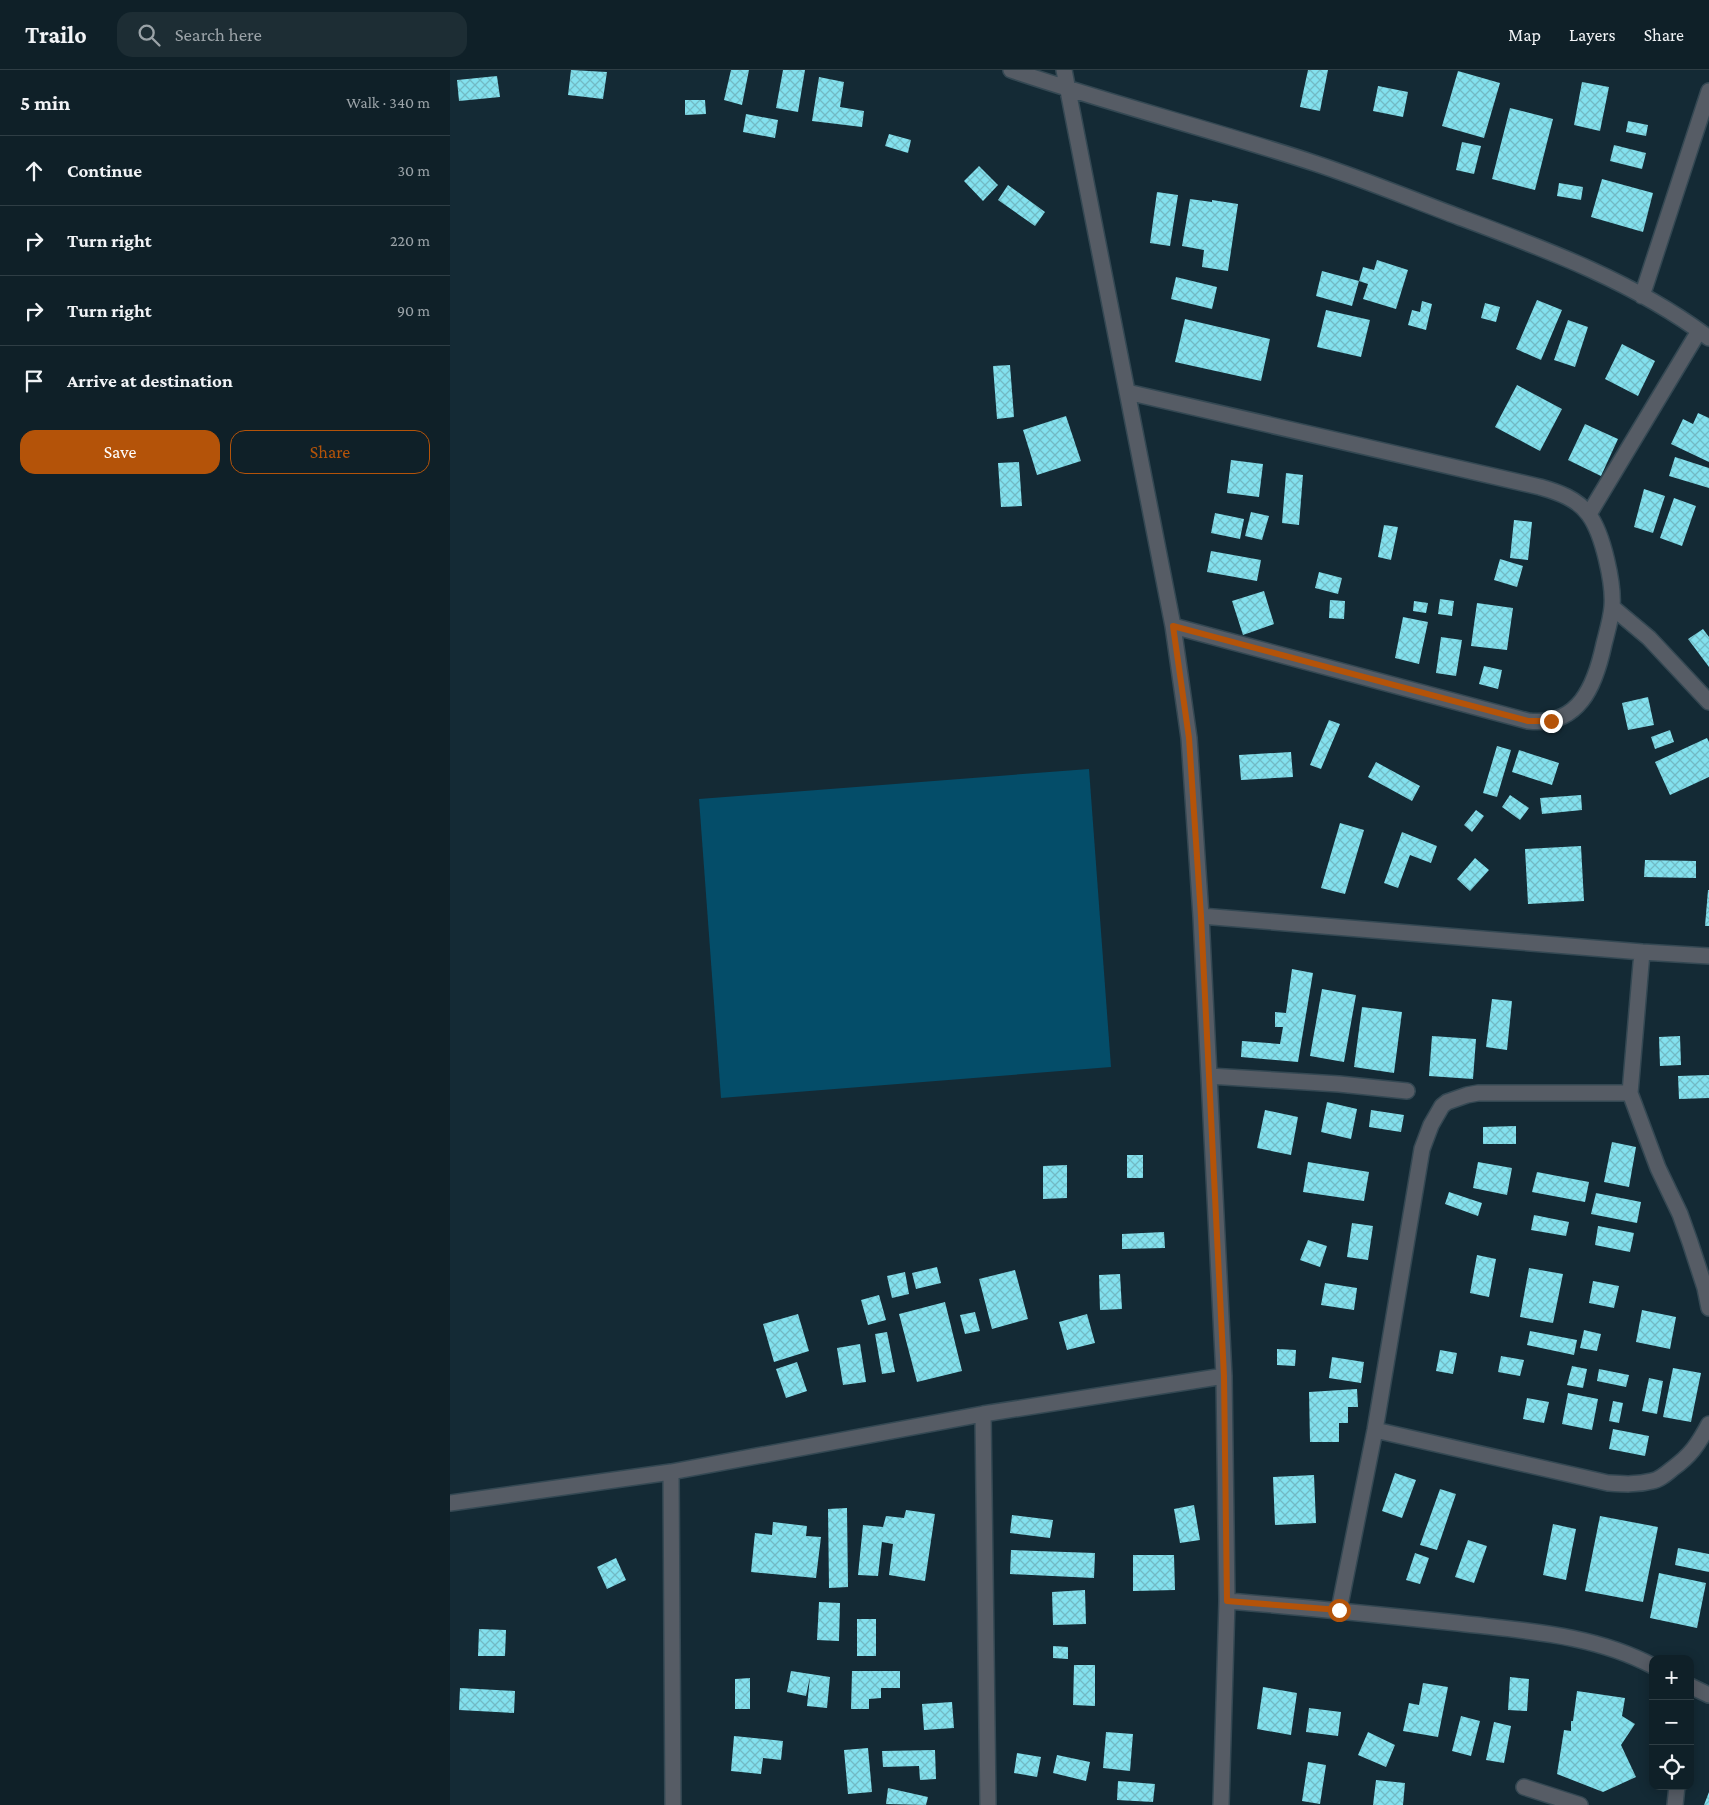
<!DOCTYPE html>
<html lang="en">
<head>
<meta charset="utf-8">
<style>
  body { margin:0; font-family:"Crimson Pro",serif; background:#1d2d34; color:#f1f3f6 }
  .controls { position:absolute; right:15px; bottom:15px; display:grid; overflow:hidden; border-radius:10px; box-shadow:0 2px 12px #0003 }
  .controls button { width:45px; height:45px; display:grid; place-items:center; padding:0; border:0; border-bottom:1px solid #2f3e45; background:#0f2028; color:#f1f3f6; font:25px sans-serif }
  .stop { position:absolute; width:15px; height:15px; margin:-11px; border:4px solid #b45309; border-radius:50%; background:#fff }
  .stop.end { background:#b45309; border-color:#fff; box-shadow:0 1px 5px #0008 }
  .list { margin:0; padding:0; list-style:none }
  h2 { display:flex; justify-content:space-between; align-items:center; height:65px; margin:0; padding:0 20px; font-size:21px }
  h2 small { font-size:16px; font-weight:400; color:#9ba3a8 }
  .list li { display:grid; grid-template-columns:32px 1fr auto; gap:15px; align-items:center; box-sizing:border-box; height:70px; padding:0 20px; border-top:1px solid #2f3e45 }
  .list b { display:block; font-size:19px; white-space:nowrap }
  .list em { font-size:16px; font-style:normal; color:#9ba3a8 }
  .actions { display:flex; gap:10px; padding:15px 20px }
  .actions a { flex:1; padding:11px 0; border:1px solid #b45309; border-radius:15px; text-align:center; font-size:18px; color:#b45309 }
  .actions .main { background:#b45309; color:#fff }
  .icon { flex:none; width:28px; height:28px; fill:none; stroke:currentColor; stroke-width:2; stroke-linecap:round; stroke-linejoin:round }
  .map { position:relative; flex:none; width:1259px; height:1735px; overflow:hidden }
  header { display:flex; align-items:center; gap:30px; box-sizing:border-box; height:70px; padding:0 25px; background:#0f2028; border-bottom:1px solid #2f3e45 }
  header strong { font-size:24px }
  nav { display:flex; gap:28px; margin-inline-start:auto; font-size:18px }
  .search { width:350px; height:45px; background:#1d2d34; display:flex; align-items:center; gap:12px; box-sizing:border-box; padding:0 18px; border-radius:15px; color:#9ba3a8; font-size:19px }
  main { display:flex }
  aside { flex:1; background:#0f2028 }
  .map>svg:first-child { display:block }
  .pitch { fill:#044d69 }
  .building { fill:url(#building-cross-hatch) }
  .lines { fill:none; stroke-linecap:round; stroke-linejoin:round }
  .minor-casing { stroke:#344853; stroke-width:18 }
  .minor { stroke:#565c65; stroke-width:15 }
  .route { stroke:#b45309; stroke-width:6 }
</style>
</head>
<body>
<header>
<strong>Trailo</strong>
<div class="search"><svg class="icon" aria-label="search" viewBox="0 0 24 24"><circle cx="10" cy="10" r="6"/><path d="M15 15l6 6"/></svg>Search here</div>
<nav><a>Map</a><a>Layers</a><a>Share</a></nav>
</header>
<main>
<aside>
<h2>5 min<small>Walk · 340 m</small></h2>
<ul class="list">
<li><svg class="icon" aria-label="ahead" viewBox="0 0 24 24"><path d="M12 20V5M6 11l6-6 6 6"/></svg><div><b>Continue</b></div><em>30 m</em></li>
<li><svg class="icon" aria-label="right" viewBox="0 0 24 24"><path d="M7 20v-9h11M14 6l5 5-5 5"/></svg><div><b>Turn right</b></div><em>220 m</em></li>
<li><svg class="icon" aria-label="right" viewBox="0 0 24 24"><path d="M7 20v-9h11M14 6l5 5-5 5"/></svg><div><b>Turn right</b></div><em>90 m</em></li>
<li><svg class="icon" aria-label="arrive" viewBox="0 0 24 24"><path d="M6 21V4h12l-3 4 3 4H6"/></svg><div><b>Arrive at destination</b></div></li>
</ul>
<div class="actions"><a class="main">Save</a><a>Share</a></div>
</aside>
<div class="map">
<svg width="1259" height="1735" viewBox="0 0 1259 1735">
  <defs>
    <pattern id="building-cross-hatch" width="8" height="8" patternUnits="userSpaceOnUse" patternTransform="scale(1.25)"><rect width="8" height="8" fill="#83e1ee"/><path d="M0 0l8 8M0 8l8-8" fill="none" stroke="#72bac4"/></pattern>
  </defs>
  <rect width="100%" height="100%" fill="#142a35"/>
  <path class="pitch" d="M639,699l22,298 -390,31 -22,-299z"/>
  <path class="building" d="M121,0l36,2 -4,27 -35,-4z
    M281,0h18l-7,35 -18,-5z
    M333,0h22l-7,42 -22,-4z
    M858,0h20l-8,41 -20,-4z
    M1008,1l42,12 -16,55 -42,-12z
    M47,6l3,21 -41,4 -2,-21z
    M369,7l25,5 -4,25 24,4 -2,16 -50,-6z
    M1132,12l27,5 -9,44 -26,-6z
    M928,16l30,6 -5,25 -30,-6z
    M235,30h20l1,14 -21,1z
    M1060,38l43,11 -18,71 -43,-11z
    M296,44l32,6 -3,18 -32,-6z
    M1178,51l20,4 -2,11 -20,-4z
    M439,64l22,6 -3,13 -23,-7z
    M1012,72l19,4 -7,28 -18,-4z
    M1164,75l32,8 -4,16 -32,-8z
    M529,96l19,19 -15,16 -19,-20z
    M1152,109l51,14 -10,39 -52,-15z
    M1109,113l24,4 -2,13 -24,-4z
    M558,115l37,27 -10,14 -37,-26z
    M707,122l21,3 -8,51 -20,-3z
    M740,129l22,3v-2l26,4 -10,67 -26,-4 2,-17 -22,-4z
    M927,190l31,10 -12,39 -33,-10 5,-15 -9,-3 -7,25 -36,-10 6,-25 37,10 4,-14 11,3z
    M726,207l41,10 -5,22 -41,-10z
    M1087,230l25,10 -21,50 -25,-11z
    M972,231l10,3 -6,26 -18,-5 4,-15 8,2z
    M1035,233l15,4 -4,15 -15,-4z
    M876,240l44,10 -9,37 -44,-10z
    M735,249l85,20 -9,42 -86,-19z
    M1118,250l20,7 -13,40 -21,-7z
    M1172,274l33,17 -17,35 -33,-17z
    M560,295l4,52 -17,2 -4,-53z
    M1067,315l45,24 -22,42 -45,-24z
    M1248,343l11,5v44l-38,-18 12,-25 10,5z
    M616,346l15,45 -44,14 -14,-45z
    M1135,354l33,15 -17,37 -33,-16z
    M1225,387l34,11v20l-40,-12z
    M781,390l32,4 -4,33 -32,-4z
    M569,392l3,44 -21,1 -3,-44z
    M836,403l17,2 -4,50 -17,-2z
    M1194,419l21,7 -12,37 -19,-6z
    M1224,428l22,8 -14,40 -22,-8z
    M801,442l18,4 -7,24 -17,-4z
    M765,443l29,6 -4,20 -29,-6z
    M1064,450l18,2 -4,38 -18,-2z
    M934,455l14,2 -7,33 -13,-3z
    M761,481l50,9 -4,21 -50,-9z
    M1050,489l23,7 -6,21 -23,-7z
    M869,502l23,6 -4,16 -23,-6z
    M814,521l10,33 -31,11 -11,-34z
    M990,529l14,2 -2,15 -14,-2z
    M880,530l15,1 -1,18 -15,-1z
    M964,531l14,2 -2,10 -13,-2z
    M1027,533l36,5 -6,42 -36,-4z
    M953,547l25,5 -9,42 -24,-6z
    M1253,559l6,8v30l-21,-28z
    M991,567l21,3 -6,36 -20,-3z
    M1034,596l18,4 -4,19 -19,-5z
    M1198,627l6,28 -26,5 -6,-27z
    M879,650l11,4 -19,45 -11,-4z
    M1220,660l4,12 -19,7 -4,-12z
    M1257,668l2,4v35l-39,18 -15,-33z
    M1047,676l14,4 -14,47 -14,-4z
    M1069,680l40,13 -7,22 -40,-13z
    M841,682l2,25 -52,3 -2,-25z
    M926,692l44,24 -8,15 -44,-24z
    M1060,725l19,13 -9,12 -18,-13z
    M1131,725l1,15 -40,4 -2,-16z
    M1026,740l8,6 -12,16 -8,-7z
    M890,753l24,7 -19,64 -24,-6z
    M952,762l35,14 -6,17 -21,-8 -12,33 -14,-5z
    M1131,776l3,55 -56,3 -3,-55z
    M1025,788l14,12 -19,21 -13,-12z
    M1195,790l51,1v17l-52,-1z
    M1258,820h1v36h-4z
    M842,899l21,4 -15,89 -57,-5 1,-16 38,3 3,-17h-8v-15l11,1z
    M872,919l34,6 -12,67 -34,-6z
    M1042,929l20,2 -5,49 -21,-3z
    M912,937l40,5 -8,61 -40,-6z
    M982,966l44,3 -3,40 -44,-3z
    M1230,966l1,29 -21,1 -1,-29z
    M1259,1005v23l-30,1 -1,-23z
    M877,1032l30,7 -6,30 -30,-7z
    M815,1040l33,7 -7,38 -34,-7z
    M921,1040l33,5 -3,17 -32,-5z
    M1066,1056v18h-33v-17z
    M1162,1072l24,5 -7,40 -25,-5z
    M677,1085h16v23h-16z
    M858,1092l61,10 -5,29 -61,-9z
    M1028,1092l34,6 -5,27 -34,-7z
    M617,1095v33l-24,1v-33z
    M1087,1102l52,10 -4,20 -53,-10z
    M999,1122l33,11 -4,13 -33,-12z
    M1146,1123l45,9 -4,21 -46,-9z
    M1084,1145l35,7 -3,14 -35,-6z
    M902,1153l21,3 -5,34 -21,-3z
    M1148,1156l36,7 -4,19 -35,-7z
    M714,1162l1,16 -43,1v-15z
    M858,1170l19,6 -7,21 -20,-7z
    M1027,1185l19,4 -7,38 -19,-4z
    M487,1197l4,16 -25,6 -4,-16z
    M1079,1198l34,6 -10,49 -33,-6z
    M565,1200l13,49 -36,10 -13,-50z
    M455,1202l4,22 -17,4 -5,-22z
    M670,1204l2,35 -22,1 -1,-35z
    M1143,1211l26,5 -5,22 -25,-5z
    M875,1213l32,5 -3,22 -33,-5z
    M429,1225l7,25 -18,5 -7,-25z
    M495,1232l17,69 -45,11 -18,-68z
    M1192,1240l34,7 -6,32 -34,-7z
    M525,1242l5,19 -15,3 -5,-19z
    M348,1244l11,37 -35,11 -11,-38z
    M637,1244l8,29 -28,7 -8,-28z
    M1134,1260l17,4 -4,17 -17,-3z
    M1080,1261l47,9 -3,15 -47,-10z
    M437,1262l8,40 -13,2 -7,-40z
    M410,1274l6,38 -23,3 -6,-37z
    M827,1279l19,1 -1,16 -18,-1z
    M990,1280l17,3 -4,21 -17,-3z
    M1051,1286l23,4 -4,16 -22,-4z
    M882,1287l32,5 -3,21 -32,-5z
    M347,1292l10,29 -21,7 -10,-29z
    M1122,1296l15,3 -4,19 -16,-3z
    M1223,1298l28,5 -10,49 -28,-5z
    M1149,1299l30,6 -3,12 -29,-6z
    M1199,1308l14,3 -6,33 -15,-3z
    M907,1319l1,18h-10v16h-9v19h-29l-1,-50z
    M1118,1323l30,6 -6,31 -30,-6z
    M1077,1328l22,4 -5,21 -21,-4z
    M1163,1331l10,2 -4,20 -10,-2z
    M1163,1359l36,7 -4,20 -36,-7z
    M945,1403l21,7 -14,38 -20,-7z
    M864,1405l2,48 -41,2 -2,-48z
    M990,1419l16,5 -19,56 -17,-5z
    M744,1435l6,35 -20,3 -6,-34z
    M397,1438l1,79 -19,1 -1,-79z
    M456,1440l29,4 -10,67 -36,-6 4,-31 -11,-2 1,-9 -5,43 -20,-1 5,-50 20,2 3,-11 18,2z
    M562,1445l41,5 -3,18 -40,-5z
    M1150,1446l58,11 -15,75 -58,-11z
    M323,1452l34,4 -1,10 15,1 -5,41 -65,-6 4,-39 17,2z
    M1103,1454l23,5 -10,51 -23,-5z
    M1018,1470l19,6 -13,37 -19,-6z
    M1228,1478l31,6v18l-34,-7z
    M561,1480l84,3 -1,25 -84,-4z
    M965,1483l14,5 -9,26 -14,-4z
    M683,1485h41l1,35 -42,1z
    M166,1488l10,22 -19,9 -10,-22z
    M1209,1503l47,10 -9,45 -47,-10z
    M635,1520l1,34 -33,1 -1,-33z
    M369,1532l21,1 -1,38 -22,-1z
    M407,1549h19v37h-19z
    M29,1559l27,1 -1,26h-27z
    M603,1576l15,1v12l-15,-1z
    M624,1595h21v41l-22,-1z
    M341,1601l39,6 -3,31 -20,-2 3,-29 -4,19 -19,-4z
    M402,1601h48v17h-19v10l-12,1v10h-18z
    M1060,1607l19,2 -2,32 -19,-1z
    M300,1608v31h-15v-30z
    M973,1613l25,4 -10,50 -35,-6 6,-28 10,2z
    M813,1617l34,6 -6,42 -34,-6z
    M10,1618l55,3 -1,22 -55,-3z
    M1127,1621l48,7 -3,18 13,8 -14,21 15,32 -33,15 -46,-18 7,-44 7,1v-10h2z
    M502,1632l2,26 -30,2 -2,-26z
    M859,1638l32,4 -3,24 -32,-4z
    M1011,1646l19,5 -9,35 -19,-5z
    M1044,1652l17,4 -7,37 -18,-3z
    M656,1662l27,2 -3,37 -27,-3z
    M918,1662l27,13 -9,22 -28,-12z
    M284,1666l49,5 -2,19 -18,-2 -2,16 -30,-3z
    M418,1678l4,44 -24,2 -4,-44z
    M485,1680l1,29 -16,1 -1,-14 -36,1 -1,-16z
    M567,1683l24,4 -4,20 -23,-4z
    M607,1685l33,7 -4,19 -33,-8z
    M858,1692l18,3 -6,39 -18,-3z
    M926,1710l29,3 -2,22h-30z
    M668,1711l37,3 -2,18 -36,-2z
    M438,1718l40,9 -2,8 -40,-1z
    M1259,1722v13h-5z"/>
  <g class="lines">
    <defs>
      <path id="minor" d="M561,0c100,34 203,60 303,93 49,16 97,36 145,54 86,32 176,65 250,121
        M614,0l109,556 16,112 12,178 23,460 3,225 -6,204
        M1192,226l67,-205
        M677,322l413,95c18,5 38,12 49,28 14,19 25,69 23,92 -1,12 -5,25 -8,37 -9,42 -25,83 -76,77l-355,-95
        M1139,444l110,-183
        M1162,537l37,31 60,64
        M751,846l441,36 67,4
        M1192,882l-12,141 28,75 22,46 10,28 15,46 4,20
        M759,1006l130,8 68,7
        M533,1344l5,391
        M925,1360l233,53c15,1 29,2 44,-2 7,-1 14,-7 20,-12 18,-13 26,-24 37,-45
        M221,1402l2,333
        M0,1433l221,-31 312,-58 241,-38
        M777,1531c77,6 154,14 231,22 66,8 135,11 195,43
        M889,1540l36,-180 47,-281 9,-24 11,-19 5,-4 20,-7 11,-2h152
        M1240,1616l19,9
        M1074,1717l56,18
        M1225,1735l2,-19"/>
    </defs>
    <use href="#minor" class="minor-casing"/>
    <use href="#minor" class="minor"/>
  </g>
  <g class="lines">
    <path class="route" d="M889,1540l-112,-9 -3,-225 -23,-460 -12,-178 -16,-112 355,95h23"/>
  </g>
</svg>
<div class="controls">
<button>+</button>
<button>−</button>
<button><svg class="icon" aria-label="locate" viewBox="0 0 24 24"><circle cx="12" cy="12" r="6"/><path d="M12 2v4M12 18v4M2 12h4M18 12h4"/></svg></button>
</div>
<div class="stop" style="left:889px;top:1540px"></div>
<div class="stop end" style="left:1101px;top:651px"></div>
</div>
</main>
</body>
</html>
